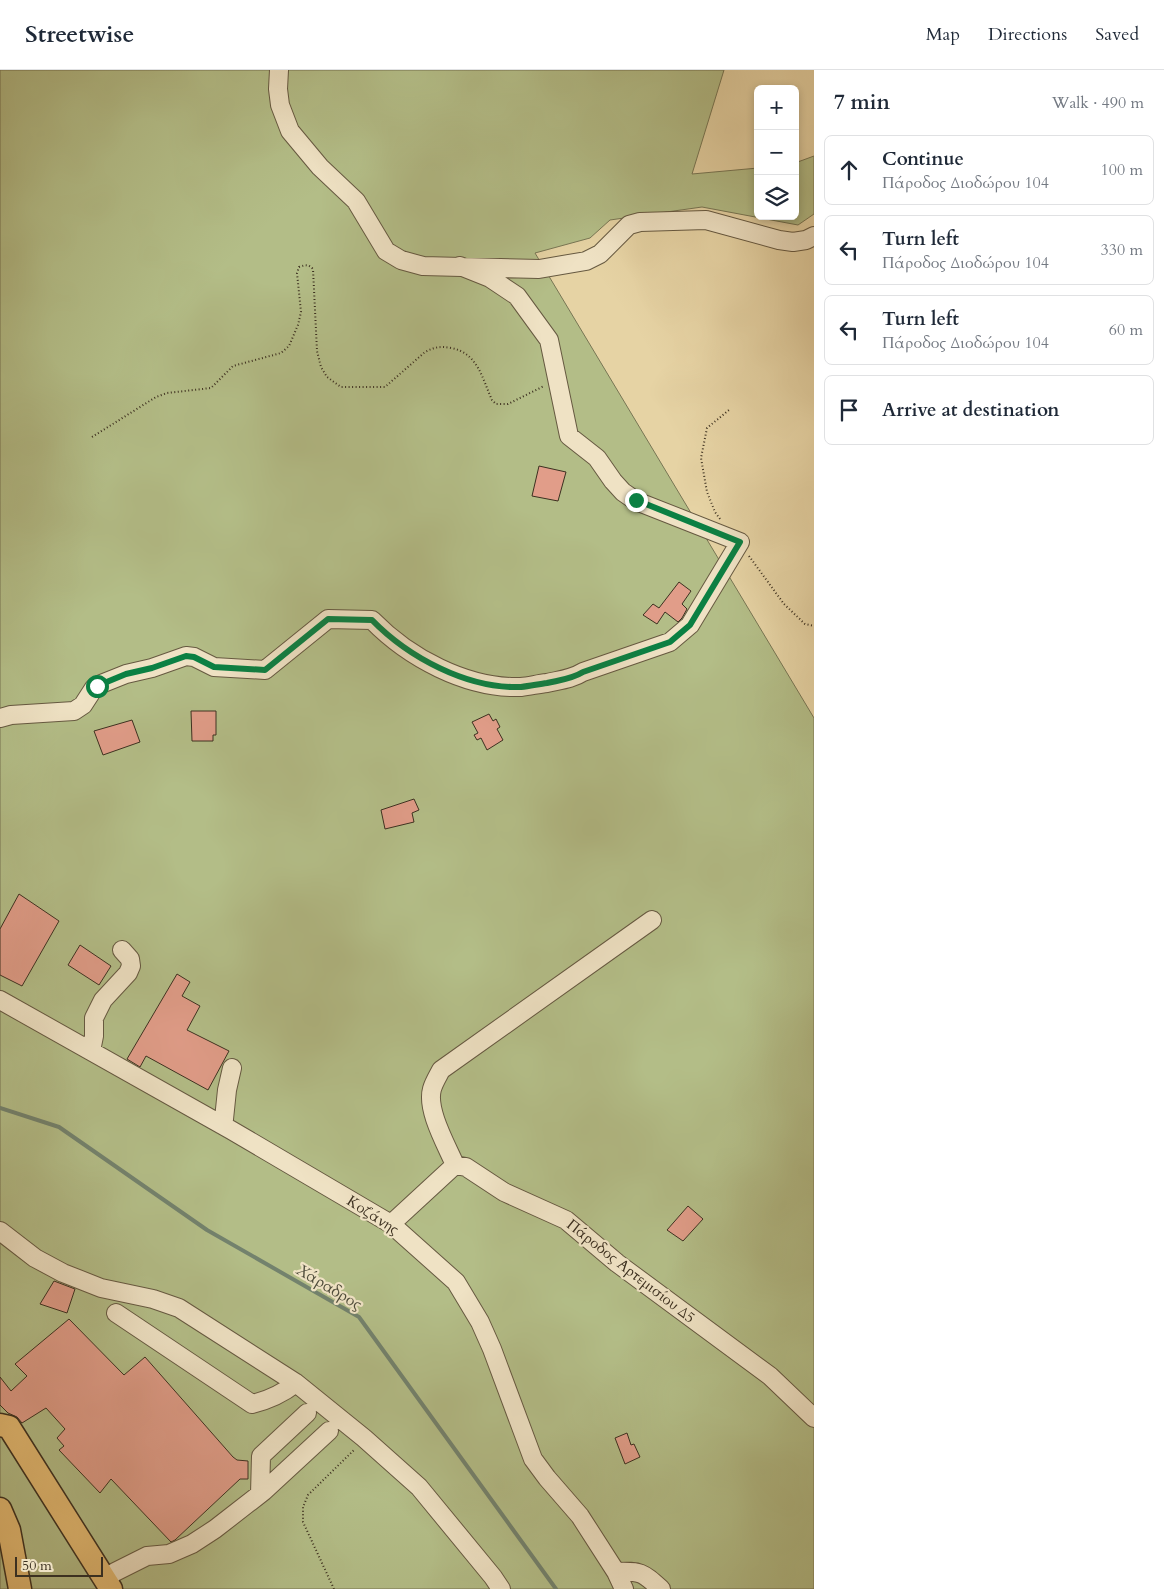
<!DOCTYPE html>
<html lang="en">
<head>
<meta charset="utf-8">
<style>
  body { margin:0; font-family:Cardo,serif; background:#f2f2f3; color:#1f2937 }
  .controls { position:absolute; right:15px; top:15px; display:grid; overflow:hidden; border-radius:8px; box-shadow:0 2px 8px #0003 }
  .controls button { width:45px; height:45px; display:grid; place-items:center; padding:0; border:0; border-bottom:1px solid #e0e1e3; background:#fff; color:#1f2937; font:25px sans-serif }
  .scale { position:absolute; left:15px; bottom:12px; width:88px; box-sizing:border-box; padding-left:5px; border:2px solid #3c3020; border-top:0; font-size:14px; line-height:18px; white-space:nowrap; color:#3c3020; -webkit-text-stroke:4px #efe2c4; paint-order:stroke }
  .stop { position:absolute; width:15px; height:15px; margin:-11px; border:4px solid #0b8043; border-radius:50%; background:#fff }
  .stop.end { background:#0b8043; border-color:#fff; box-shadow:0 1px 5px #0008 }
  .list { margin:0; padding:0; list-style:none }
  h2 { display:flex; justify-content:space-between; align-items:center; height:65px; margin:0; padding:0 20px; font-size:21px }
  h2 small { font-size:16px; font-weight:400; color:#747a83 }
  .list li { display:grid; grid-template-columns:32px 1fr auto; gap:15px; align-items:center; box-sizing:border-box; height:70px; margin:0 10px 10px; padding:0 10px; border:1px solid #e0e1e3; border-radius:8px }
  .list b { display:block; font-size:19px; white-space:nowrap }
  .list p { margin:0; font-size:16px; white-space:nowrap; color:#747a83 }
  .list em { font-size:16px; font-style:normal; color:#747a83 }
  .icon { flex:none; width:28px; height:28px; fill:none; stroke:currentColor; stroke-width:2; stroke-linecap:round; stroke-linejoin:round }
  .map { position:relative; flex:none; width:814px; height:1519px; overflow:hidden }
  header { display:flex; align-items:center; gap:30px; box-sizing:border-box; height:70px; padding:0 25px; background:#fff; border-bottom:1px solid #e0e1e3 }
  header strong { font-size:24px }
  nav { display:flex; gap:28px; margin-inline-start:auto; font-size:18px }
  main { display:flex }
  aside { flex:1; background:#fff }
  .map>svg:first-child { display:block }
  .green { fill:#b3bd87; stroke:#787654 }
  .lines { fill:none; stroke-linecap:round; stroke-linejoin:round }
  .stream { stroke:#73826d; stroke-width:4 }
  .building { fill:#e19d89; stroke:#3c3020 }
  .minor-casing { stroke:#665941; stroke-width:20 }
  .major-casing { stroke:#3c3020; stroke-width:25 }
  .path { stroke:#3c3020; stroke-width:2; stroke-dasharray:1 2.5; stroke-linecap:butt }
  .minor { stroke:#efe2c4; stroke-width:18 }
  .major { stroke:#e3ba72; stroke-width:22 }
  .route { stroke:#0b8043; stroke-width:6 }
  .labels { text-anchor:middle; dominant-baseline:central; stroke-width:4.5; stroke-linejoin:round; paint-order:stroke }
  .street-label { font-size:15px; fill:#3c3020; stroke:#efe2c4 }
  .water-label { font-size:16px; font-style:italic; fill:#4e4b3a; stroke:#efe2c4 }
</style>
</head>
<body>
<header>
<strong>Streetwise</strong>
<nav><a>Map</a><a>Directions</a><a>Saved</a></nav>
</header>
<main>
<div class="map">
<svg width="814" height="1519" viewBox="0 0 814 1519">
  <rect width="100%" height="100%" fill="#e6d3a4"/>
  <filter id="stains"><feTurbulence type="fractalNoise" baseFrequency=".004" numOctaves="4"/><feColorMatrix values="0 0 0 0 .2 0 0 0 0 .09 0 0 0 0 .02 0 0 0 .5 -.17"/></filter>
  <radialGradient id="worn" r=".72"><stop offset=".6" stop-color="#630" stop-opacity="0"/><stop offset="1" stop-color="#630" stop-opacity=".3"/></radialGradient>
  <path class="green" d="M0,0h724l-32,104 66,-6v48h37v-53l19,-7v58l-16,11 -96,-18 -92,13 -20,18 -55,15 279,465v871h-814z"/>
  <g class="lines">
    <path class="stream" d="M0,1038l59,19 148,103 152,87 197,272"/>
  </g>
  <path class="building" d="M539,396l27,6 -8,29 -26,-5z
    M679,512l12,9 -9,13 5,5 -5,9 -4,4 -13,-10 -8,12 -14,-9 10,-11 6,4z
    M191,641h25v24h-3v6h-21z
    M489,644l4,7 3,-2 4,8 -3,2 6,11 -16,10 -6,-12 -4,2 -3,-5 4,-2 -6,-11z
    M132,650l8,22 -37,13 -9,-24z
    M414,729l5,11 -7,3 2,9 -29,7 -4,-19z
    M19,824l40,27 -37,65 -22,-11v-46z
    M80,875l31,21 -12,19 -31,-20z
    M177,904l13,8 -8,14 18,10 -13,24 42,21 -21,39 -62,-34 -6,11 -13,-8z
    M688,1136l15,13 -20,22 -16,-11z
    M54,1211l21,8 -8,24 -27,-9z
    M69,1249l55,56 21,-18 88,100 4,3 11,1v18h-8l-65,61 -4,2 -60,-63 -11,14 -41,-43 5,-4 -7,-8 8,-9 -19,-21 -24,15 -5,-6 -9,-4 -8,-8v-28l11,14 16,-15 -12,-12z
    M627,1363l4,12 3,-1 6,13 -15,7 -10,-26z"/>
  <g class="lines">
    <defs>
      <path id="minor" d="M279,0l-1,19 2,16 10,26 30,36 36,34 30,50 15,9 22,6 116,3 47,-8 14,-7 29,-29 11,-3 66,-2 73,20 14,2 13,-2 8,-4
        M0,648l11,-3 63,-4 9,-6 11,-17 7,-4 25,-10 26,-6 34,-12 8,1 20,10 51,3 63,-51 44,1c36,37 94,69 149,67 9,-1 17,-3 26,-4 13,-3 25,-4 36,-11l87,-30 20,-17 50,-83 -104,-41 -13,-9 -10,-11 -16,-23 -28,-22 -20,-96 -32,-44 -27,-18 -30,-12
        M0,930l231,130 160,94 65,58 24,40 12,27 41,110 14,19 33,38 36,56 8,17
        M91,981l3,-15v-18l9,-18 25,-27 3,-7 -1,-7 -8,-9
        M222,1055l2,-6 3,-29 5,-22
        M455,1095c-8,-19 -29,-55 -23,-76 2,-7 6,-13 9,-19l211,-150
        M391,1154l64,-59 11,2 38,25 62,28 51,43 153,113 44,42
        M0,1161l35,27 28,15 38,15 52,11 26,9 117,75 68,55 55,49 74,90 8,12
        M116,1243l136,91c17,-4 30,-10 44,-21
        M260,1424l1,-38 46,-43
        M616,1502c25,-1 26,0 45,17
        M106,1509l9,-7 32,-16 22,-2 23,-10 23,-15 49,-38 65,-60"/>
      <path id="major" d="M0,1355l9,2 102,162
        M0,1439l9,21 11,59"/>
    </defs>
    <use href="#minor" class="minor-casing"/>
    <use href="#major" class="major-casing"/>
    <path class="path" d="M92,367l64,-40 11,-4 44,-5 22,-22 48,-13 8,-7 9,-21 3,-13 -4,-39 2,-6c7,-2 9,-3 14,2l4,82 4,16 6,10 14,10h44l40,-35c9,-5 16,-6 26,-4 27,5 31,30 41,52l4,4h12l36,-18
      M720,449l-5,-7 -8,-20 -6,-34 6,-30 22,-18
      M749,486l35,48 21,20 9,2
      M334,1519l-31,-67v-15l5,-12 47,-46"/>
    <use href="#minor" class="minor"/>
    <use href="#major" class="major"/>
  </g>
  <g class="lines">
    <path class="route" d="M97,616l29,-12 26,-6 34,-12 8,1 20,10 51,3 63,-51 44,1c36,37 95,69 149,67 9,-1 18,-3 26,-4 13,-3 25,-4 36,-11l87,-30 20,-17 50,-83 -104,-42"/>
  </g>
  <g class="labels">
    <g class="street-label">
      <text transform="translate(373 1145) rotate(33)">Κοζάνης</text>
      <text transform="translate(631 1201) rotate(38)">Πάροδος Αρτεμισίου Δ5</text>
    </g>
    <g class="water-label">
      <text transform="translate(329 1217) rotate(31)">Χάραδρος</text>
    </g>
  </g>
  <rect width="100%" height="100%" filter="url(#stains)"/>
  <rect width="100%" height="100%" fill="url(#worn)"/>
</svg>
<div class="controls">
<button>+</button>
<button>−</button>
<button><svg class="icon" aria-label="layers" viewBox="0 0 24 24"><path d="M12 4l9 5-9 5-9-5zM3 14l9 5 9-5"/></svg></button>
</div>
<div class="scale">50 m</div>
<div class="stop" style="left:97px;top:616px"></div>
<div class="stop end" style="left:636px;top:430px"></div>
</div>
<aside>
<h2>7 min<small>Walk · 490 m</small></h2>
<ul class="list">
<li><svg class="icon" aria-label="ahead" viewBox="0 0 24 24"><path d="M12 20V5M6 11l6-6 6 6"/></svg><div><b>Continue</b><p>Πάροδος Διοδώρου 104</p></div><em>100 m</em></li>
<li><svg class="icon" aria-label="left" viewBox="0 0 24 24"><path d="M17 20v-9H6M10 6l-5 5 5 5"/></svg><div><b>Turn left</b><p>Πάροδος Διοδώρου 104</p></div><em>330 m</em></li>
<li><svg class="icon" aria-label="left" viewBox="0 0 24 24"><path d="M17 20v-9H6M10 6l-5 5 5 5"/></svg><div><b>Turn left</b><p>Πάροδος Διοδώρου 104</p></div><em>60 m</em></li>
<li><svg class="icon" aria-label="arrive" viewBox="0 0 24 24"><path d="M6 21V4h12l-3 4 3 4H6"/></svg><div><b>Arrive at destination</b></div></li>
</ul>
</aside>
</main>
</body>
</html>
